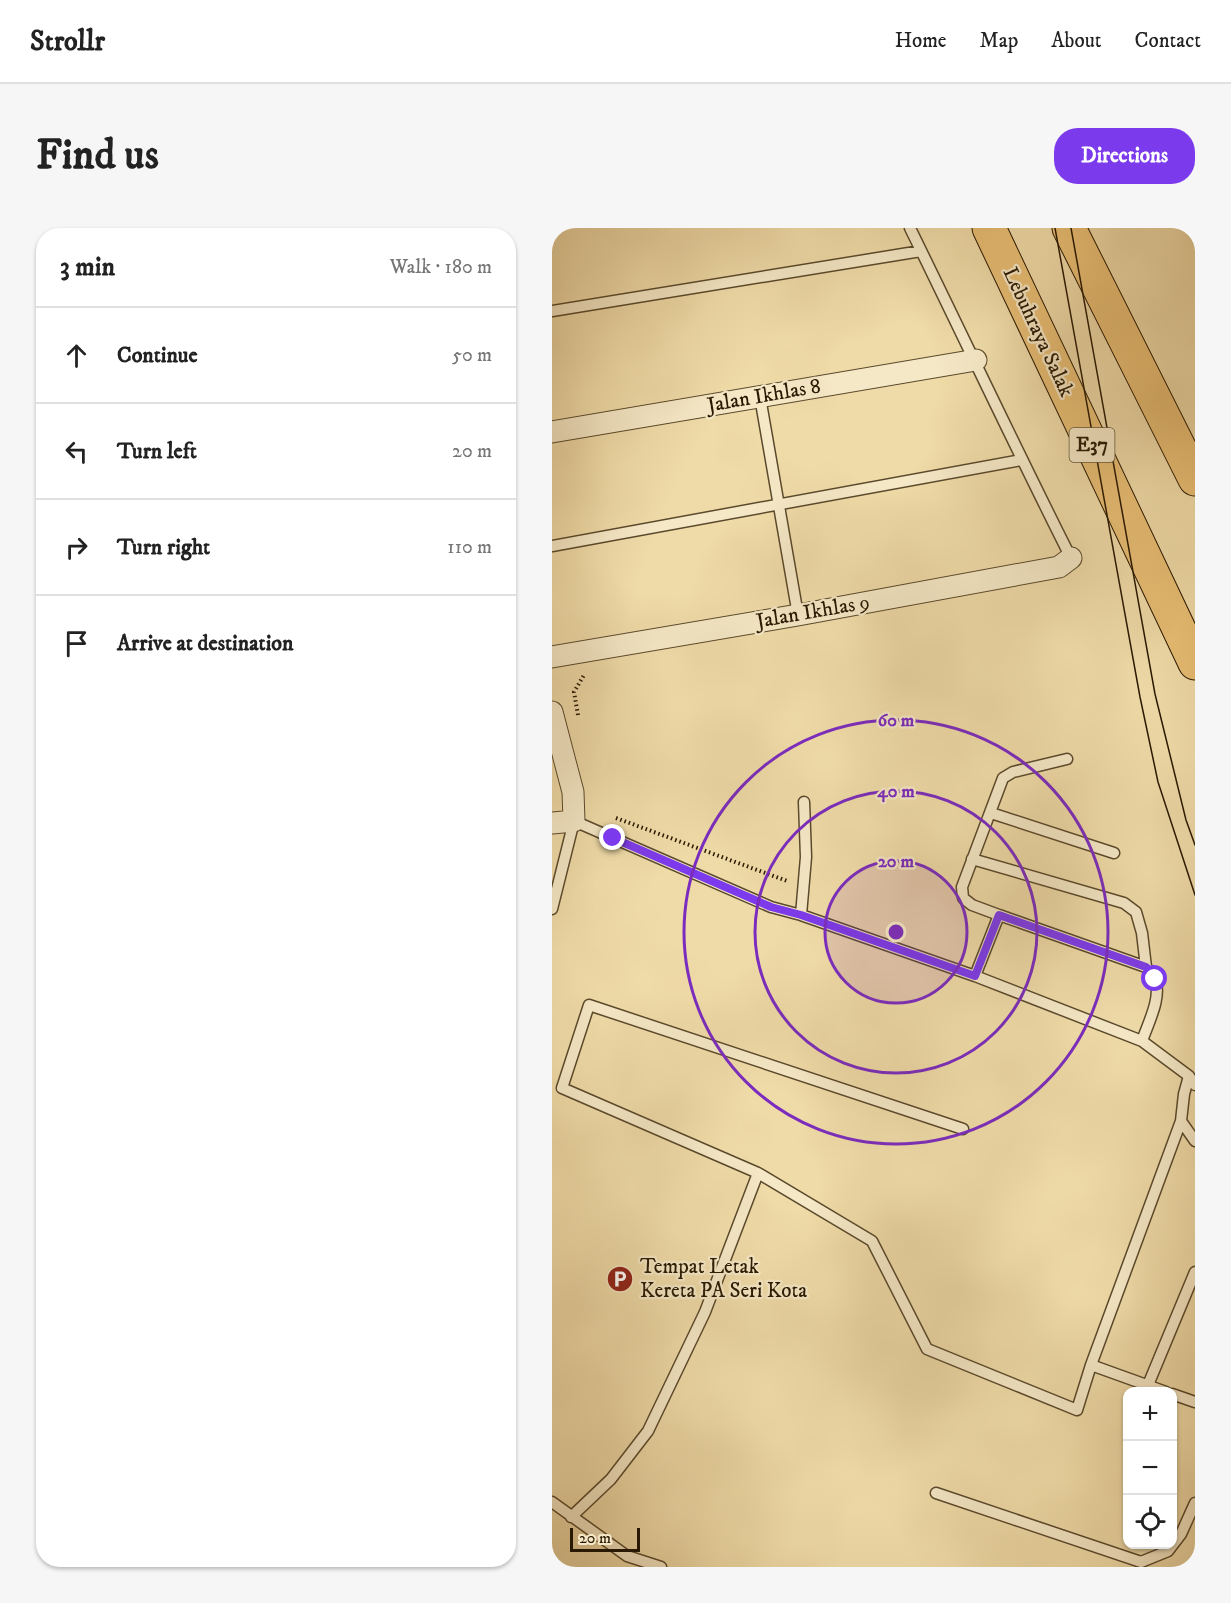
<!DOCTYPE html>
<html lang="en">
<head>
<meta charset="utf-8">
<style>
  body { margin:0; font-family:"IM FELL DW Pica",serif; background:#f6f6f6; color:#222 }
  .controls { position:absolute; right:18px; bottom:18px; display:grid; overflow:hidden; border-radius:12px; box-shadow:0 2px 4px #0004 }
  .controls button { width:54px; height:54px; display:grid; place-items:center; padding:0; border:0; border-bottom:2px solid #e0e0e0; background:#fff; color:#222; font:30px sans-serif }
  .scale { position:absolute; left:18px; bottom:15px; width:70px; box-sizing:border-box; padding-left:6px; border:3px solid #291802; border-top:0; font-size:16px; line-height:21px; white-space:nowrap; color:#291802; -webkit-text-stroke:4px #f5e8c6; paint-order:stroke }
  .stop { position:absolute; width:18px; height:18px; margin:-14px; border:4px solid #7c3aed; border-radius:50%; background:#fff }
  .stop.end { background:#7c3aed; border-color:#fff; box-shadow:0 2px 6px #0008 }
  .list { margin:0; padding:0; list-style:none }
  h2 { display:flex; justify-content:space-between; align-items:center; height:78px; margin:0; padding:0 24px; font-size:26px }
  h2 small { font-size:20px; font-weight:400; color:#767676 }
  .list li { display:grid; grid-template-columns:39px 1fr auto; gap:18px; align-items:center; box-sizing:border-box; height:96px; padding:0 24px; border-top:2px solid #e0e0e0 }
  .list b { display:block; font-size:22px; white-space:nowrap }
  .list em { font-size:20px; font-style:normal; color:#767676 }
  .icon { flex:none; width:33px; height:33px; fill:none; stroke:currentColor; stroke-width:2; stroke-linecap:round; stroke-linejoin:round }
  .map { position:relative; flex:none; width:643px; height:1339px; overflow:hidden; border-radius:24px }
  header { display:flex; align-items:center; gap:36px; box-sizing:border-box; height:84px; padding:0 30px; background:#fff; border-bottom:2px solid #e0e0e0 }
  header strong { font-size:28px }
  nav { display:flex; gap:33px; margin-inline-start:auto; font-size:21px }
  .intro { display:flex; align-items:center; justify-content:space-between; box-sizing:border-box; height:144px; padding:0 36px }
  h1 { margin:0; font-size:42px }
  .button { padding:15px 27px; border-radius:24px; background:#7c3aed; color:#fff; font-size:21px; font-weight:700 }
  main { display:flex; gap:36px; padding:0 36px }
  aside { flex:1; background:#fff; border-radius:24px; box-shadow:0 2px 4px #0004 }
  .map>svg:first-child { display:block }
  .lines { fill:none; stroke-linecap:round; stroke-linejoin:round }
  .service-casing { stroke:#5a492c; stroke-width:13 }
  .minor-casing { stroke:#5a492c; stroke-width:23 }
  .trunk-casing { stroke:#291802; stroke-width:35 }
  .path { stroke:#291802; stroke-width:4; stroke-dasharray:1.5 3; stroke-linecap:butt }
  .service { stroke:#f5e8c6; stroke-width:10 }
  .minor { stroke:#f5e8c6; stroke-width:21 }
  .trunk { stroke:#e8be74; stroke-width:33 }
  .tram { stroke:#291802; stroke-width:1.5 }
  .route { stroke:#7c3aed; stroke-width:8 }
  .ring { fill:none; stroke:#7b2cbf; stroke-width:3 }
  .labels { text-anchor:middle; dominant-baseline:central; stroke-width:4.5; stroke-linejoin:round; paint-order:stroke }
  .shield { fill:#f5e8c6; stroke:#66563d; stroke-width:1.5 }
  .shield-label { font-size:20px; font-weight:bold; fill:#291802 }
  .street-label { font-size:21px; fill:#291802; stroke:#f5e8c6 }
  .poi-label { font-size:21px; fill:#291802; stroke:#f5e8c6; text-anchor:start }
  .centre { fill:#7b2cbf; stroke:#f5e8c6; stroke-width:3 }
  .ring-label { font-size:18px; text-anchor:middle; font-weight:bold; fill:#7b2cbf; stroke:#f5e8c6; stroke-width:4.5; stroke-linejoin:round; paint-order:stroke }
</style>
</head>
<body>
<header>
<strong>Strollr</strong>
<nav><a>Home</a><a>Map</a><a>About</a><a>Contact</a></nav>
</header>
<div class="intro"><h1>Find us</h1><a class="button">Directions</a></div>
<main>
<aside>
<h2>3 min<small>Walk · 180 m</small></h2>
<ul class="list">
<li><svg class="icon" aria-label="ahead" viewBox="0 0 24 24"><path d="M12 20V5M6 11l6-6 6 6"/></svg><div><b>Continue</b></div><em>50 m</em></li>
<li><svg class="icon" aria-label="left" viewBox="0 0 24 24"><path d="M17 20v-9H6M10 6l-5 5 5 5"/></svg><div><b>Turn left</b></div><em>20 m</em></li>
<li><svg class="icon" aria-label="right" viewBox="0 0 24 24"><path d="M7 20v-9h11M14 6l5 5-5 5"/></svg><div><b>Turn right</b></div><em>110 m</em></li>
<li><svg class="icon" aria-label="arrive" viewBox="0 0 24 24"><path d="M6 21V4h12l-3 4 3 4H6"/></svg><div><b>Arrive at destination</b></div></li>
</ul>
</aside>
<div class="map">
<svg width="643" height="1339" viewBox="0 0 643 1339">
  <rect width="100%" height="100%" fill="#efdba8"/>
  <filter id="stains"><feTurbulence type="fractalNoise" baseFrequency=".00333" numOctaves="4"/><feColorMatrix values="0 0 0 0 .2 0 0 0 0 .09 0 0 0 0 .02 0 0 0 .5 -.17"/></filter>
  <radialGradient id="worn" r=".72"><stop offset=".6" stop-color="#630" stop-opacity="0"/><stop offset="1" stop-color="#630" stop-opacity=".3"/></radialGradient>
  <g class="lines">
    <defs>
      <path id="service" d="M358,0c54,110 106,221 161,330
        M0,83l369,-60
        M208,169l38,218
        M0,318l469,-86
        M439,585l123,40
        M420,631l152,44 12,9 6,21 4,34
        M0,681l22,-88 197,86 30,8 174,61 167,65 47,35 6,9
        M249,687l5,-58 -2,-55
        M447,687l147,52c3,3 7,8 9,12 7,19 -7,44 -13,62
        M423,748l24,-61 -27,-10 -9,-7 -1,-11 41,-109 10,-6 54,-13
        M629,893l14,20
        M411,901l-374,-124 -27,83 196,85 114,68 55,108 150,61 14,-45 90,-244 3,-27 5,-18
        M539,1137l75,27
        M596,1157l47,-113
        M620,1166l23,8
        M384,1265l205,69 27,-11 13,-17 14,-31
        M0,1274l75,54 34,11
        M19,1289l40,-38 37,-48 57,-119 53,-139"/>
      <path id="minor" d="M0,204l424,-72
        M0,429l246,-42 261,-48 12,-9
        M0,484l21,80 1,29 -22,2"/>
      <path id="trunk" d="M437,0l206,435
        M517,0l126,251"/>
    </defs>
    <use href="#service" class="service-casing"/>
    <use href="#minor" class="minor-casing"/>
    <use href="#trunk" class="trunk-casing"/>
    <path class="path" d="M26,487l-4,-23 10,-17
      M64,590l171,63"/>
    <use href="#service" class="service"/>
    <use href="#minor" class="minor"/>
    <use href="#trunk" class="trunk"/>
    <path class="tram" d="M503,0l85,469 18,85 37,113
      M519,0l84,466 31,126 9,25"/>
  </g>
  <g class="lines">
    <path class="route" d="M61,610l158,69 30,8 174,61 24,-61 147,52 9,12"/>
  </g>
  <circle cx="344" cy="704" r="71" fill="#7b2cbf" fill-opacity=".12"/>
  <g class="ring">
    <circle cx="344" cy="704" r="71"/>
    <circle cx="344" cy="704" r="141"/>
    <circle cx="344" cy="704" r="212"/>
  </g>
  <defs>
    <symbol id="parking-disc" viewBox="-11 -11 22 22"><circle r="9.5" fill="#8f2418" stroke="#f5e8c6"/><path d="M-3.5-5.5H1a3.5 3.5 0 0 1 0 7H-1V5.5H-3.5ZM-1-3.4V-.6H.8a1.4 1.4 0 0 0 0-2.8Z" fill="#fff"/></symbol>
  </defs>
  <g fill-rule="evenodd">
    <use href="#parking-disc" x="53" y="1036" width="30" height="30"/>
  </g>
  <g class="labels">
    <rect class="shield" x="517.5" y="200" width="45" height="34" rx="4.5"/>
    <g class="shield-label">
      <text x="540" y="217">E37</text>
    </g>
    <g class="street-label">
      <text transform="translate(486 104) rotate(65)">Lebuhraya Salak</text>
      <text transform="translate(212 168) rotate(-10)">Jalan Ikhlas 8</text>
      <text transform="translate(261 384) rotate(-10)">Jalan Ikhlas 9</text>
    </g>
    <g class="poi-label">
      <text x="88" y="1039">Tempat Letak<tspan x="88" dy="24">Kereta PA Seri Kota</tspan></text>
    </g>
  </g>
  <circle cx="344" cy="704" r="9" class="centre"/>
  <g class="ring-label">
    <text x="344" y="498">60 m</text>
    <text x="344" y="569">40 m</text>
    <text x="344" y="639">20 m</text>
  </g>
  <rect width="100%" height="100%" filter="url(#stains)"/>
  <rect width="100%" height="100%" fill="url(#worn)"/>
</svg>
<div class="controls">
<button>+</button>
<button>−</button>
<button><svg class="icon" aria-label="locate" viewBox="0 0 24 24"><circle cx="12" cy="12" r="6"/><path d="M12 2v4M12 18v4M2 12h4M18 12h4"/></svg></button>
</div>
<div class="scale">20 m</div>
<div class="stop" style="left:603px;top:751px"></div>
<div class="stop end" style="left:61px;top:610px"></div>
</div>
</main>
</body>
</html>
